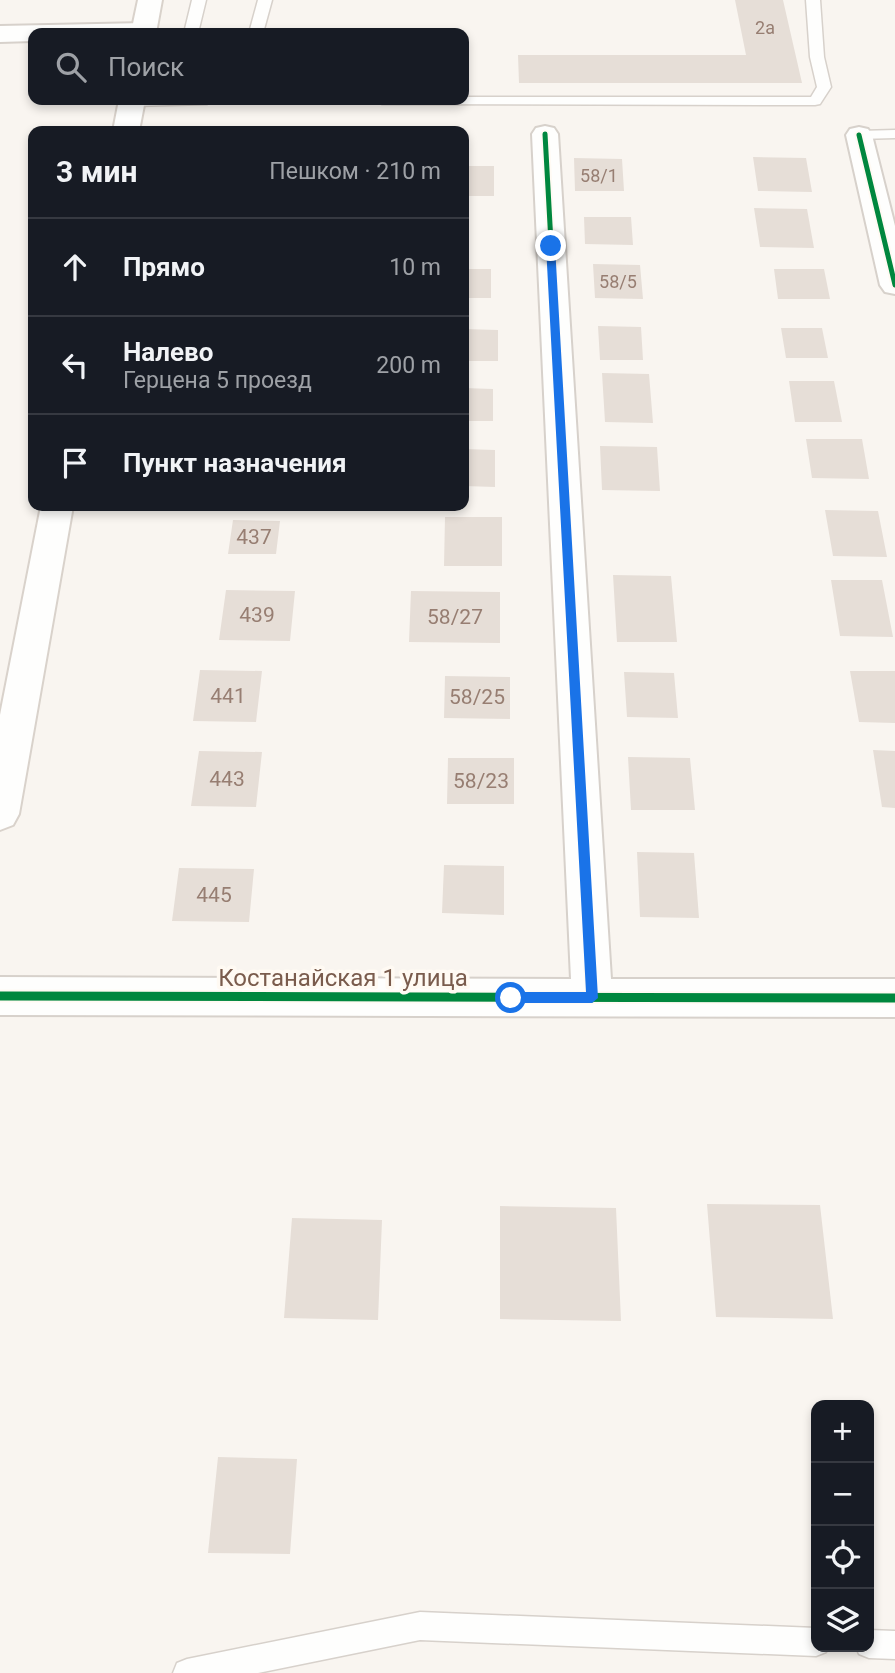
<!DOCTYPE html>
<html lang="ru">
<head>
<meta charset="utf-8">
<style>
  body { margin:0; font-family:Roboto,sans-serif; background:#20242c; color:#f1f3f6 }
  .controls { position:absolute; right:21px; bottom:21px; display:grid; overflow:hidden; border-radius:14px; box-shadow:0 4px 10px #0003 }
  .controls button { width:63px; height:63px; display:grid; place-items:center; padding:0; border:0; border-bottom:2px solid #363941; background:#171b24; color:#f1f3f6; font:35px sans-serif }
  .stop { position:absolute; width:21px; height:21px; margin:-16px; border:5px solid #1a73e8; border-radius:50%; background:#fff }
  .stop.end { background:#1a73e8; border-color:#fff; box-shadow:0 2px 7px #0008 }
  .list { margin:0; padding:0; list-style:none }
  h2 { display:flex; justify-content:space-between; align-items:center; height:91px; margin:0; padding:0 28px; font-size:30px }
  h2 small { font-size:23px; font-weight:400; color:#9ea1a6 }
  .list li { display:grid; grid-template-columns:46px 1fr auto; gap:21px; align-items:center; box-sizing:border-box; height:98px; padding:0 28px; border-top:2px solid #363941 }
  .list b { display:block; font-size:26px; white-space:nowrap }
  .list p { margin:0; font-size:23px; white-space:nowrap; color:#9ea1a6 }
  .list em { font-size:23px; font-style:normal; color:#9ea1a6 }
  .icon { flex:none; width:38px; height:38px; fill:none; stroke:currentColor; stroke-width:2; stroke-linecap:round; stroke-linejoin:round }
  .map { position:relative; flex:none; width:895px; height:1673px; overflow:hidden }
  .search { position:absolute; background:#171b24; box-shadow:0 4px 10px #0003; left:28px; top:28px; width:441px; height:77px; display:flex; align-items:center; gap:18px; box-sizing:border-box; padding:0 24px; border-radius:14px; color:#9ea1a6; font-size:26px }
  .panel { position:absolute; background:#171b24; box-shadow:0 4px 10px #0003; left:28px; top:126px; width:441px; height:385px; border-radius:14px }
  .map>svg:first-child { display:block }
  .building { fill:#e6ded7 }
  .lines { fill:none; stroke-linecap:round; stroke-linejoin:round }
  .lane-casing { stroke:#d7d1cb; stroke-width:3 }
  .street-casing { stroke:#d7d1cb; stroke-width:4 }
  .secondary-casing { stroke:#d9d2cb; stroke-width:4 }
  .lane { fill:#fefefd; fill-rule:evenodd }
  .street { fill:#fefefd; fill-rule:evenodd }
  .secondary { fill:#fefefd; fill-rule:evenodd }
  .cycleway-far2-casing { stroke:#fffaf3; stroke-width:9 }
  .cycleway-far1-casing { stroke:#fffaf3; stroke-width:10 }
  .cycleway-casing { stroke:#fffaf3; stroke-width:13 }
  .cycleway-far2 { stroke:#00873e; stroke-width:5 }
  .cycleway-far1 { stroke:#00873e; stroke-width:6 }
  .cycleway { stroke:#00873e; stroke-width:9 }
  .route { fill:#1a73e8 }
  .labels { text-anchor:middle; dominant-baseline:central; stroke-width:7; stroke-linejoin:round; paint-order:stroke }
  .far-number-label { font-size:18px; fill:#977e72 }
  .number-label { font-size:21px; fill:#977e72 }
  .street-label { font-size:24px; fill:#7a5c4d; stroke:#fffaf3 }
</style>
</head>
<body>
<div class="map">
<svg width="895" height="1673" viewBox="0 0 895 1673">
  <rect width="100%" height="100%" fill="#f9f5f0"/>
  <path class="building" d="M735,0h48l19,83h-283l-1,-28h228z
    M753,157l53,1 6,34 -54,-1z
    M574,158l48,1 2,32h-49z
    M464,166h30v30h-30z
    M754,208l53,1 7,39 -54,-1z
    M584,217h47l2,28 -48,-1z
    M593,264l47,1 3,34 -48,-1z
    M464,269h27v29h-27z
    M774,269h50l6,30h-52z
    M598,326l43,1 2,33h-43z
    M781,328h41l6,30h-42z
    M464,329l34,1v31h-34z
    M602,373l47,1 4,49 -48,-1z
    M789,381h45l8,41h-47z
    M464,388l29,1v32h-29z
    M806,439h56l7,40 -57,-1z
    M600,446l57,1 3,44 -58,-1z
    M464,449l31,1v37l-31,-1z
    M825,510l53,1 9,46 -54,-1z
    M445,517h57v49h-58z
    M233,520l47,1 -4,33h-48z
    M613,575l58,1 6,66h-60z
    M831,580h51l11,57 -53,-1z
    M226,590l69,1 -5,50 -71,-1z
    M411,591l89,1v51l-91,-1z
    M200,670l62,1 -6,51 -63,-1z
    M850,671h45v52l-36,-1z
    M624,672l50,1 4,45 -51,-1z
    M445,676l65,1v42l-66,-1z
    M873,750l22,1v57l-13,-1z
    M199,751l63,1 -6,55 -65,-1z
    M628,757l62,1 5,52h-64z
    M448,758h66v46h-67z
    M637,852l57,1 5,65 -59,-1z
    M444,865l60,1v49l-62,-2z
    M179,868l75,1 -5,53 -77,-1z
    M707,1204l113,1 13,114 -117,-2z
    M500,1206l116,2 5,113 -121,-2z
    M292,1218l90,2 -4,100 -94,-2z
    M218,1457l79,2 -7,95 -82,-1z"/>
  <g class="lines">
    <defs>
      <path id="lane" d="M192,0h14l-8,33h-14z
        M258,0h14l-9,33h-14z
        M806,0h14l4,57 7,30 -11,17 -5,1 -433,-1 -7,-4h89v-3h347l6,-10 -7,-30z
        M126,100h88l-7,4 -75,2 -5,-1z
        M895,130v8l-36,1 -7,-4 7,-4z
        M420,1612l396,16v19h12l-2,5 -10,4 -396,-16 -162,33h-85l4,-10 10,-4z
        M869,1630l26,1v28l-26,-1 -10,-4 -3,-7h13z"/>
      <path id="street" d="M145,23l9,3 4,5 -2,2h-123v8l-33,1v-16z
        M545,126l9,2 4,6 53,845h284v38l-895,-2v-38l571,2 -39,-845 4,-6z
        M859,127l9,2 4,6 23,91v68l-10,-2 -5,-7 -34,-150 4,-6z"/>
      <path id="secondary" d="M138,0h24l-6,33h-25z
        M119,100h26l-6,31h-26z
        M41,506h32l-54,308 -6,11 -13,5v-115z"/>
    </defs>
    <use href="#lane" class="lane-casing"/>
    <use href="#street" class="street-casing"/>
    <use href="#secondary" class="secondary-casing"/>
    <use href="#lane" class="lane"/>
    <use href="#street" class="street"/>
    <use href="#secondary" class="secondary"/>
    <defs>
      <path id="cycleway-far2" d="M545,134l16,290
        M859,135l36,150"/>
      <path id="cycleway-far1" d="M561,423l29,547"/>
      <path id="cycleway" d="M590,968l2,30
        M0,996l895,2"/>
    </defs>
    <use href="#cycleway-far2" class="cycleway-far2-casing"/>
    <use href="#cycleway-far1" class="cycleway-far1-casing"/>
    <use href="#cycleway" class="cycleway-casing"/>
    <use href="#cycleway-far2" class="cycleway-far2"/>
    <use href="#cycleway-far1" class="cycleway-far1"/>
    <use href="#cycleway" class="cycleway"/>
  </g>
  <path class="route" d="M551,243l4,3 43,752 -6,5h-81l-6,-5 6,-6h75l-40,-746z"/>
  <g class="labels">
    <g class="far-number-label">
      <text x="765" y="27">2а</text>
      <text x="599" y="175">58/1</text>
      <text x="618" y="281">58/5</text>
    </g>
    <g class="number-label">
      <text x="254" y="537">437</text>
      <text x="257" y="615">439</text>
      <text x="455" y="617">58/27</text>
      <text x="228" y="696">441</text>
      <text x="477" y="697">58/25</text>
      <text x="227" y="779">443</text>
      <text x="481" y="781">58/23</text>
      <text x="214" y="895">445</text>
    </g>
    <g class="street-label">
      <text x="343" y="978">Костанайская 1 улица</text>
    </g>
  </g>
</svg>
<div class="controls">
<button>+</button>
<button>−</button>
<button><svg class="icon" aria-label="locate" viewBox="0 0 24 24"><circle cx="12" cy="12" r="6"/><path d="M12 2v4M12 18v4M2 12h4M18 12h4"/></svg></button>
<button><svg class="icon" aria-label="layers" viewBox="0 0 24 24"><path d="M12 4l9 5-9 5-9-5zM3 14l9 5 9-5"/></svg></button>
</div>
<div class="stop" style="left:511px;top:998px"></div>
<div class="stop end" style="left:551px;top:246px"></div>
<div class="search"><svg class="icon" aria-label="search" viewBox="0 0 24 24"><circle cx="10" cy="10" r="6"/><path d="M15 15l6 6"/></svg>Поиск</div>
<section class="panel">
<h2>3 мин<small>Пешком · 210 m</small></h2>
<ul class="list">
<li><svg class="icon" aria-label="ahead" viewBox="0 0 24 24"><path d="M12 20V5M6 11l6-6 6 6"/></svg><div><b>Прямо</b></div><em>10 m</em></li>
<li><svg class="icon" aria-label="left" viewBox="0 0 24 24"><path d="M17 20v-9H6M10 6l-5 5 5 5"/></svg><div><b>Налево</b><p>Герцена 5 проезд</p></div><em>200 m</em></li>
<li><svg class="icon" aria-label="arrive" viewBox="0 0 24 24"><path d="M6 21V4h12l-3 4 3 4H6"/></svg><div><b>Пункт назначения</b></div></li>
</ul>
</section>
</div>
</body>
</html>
